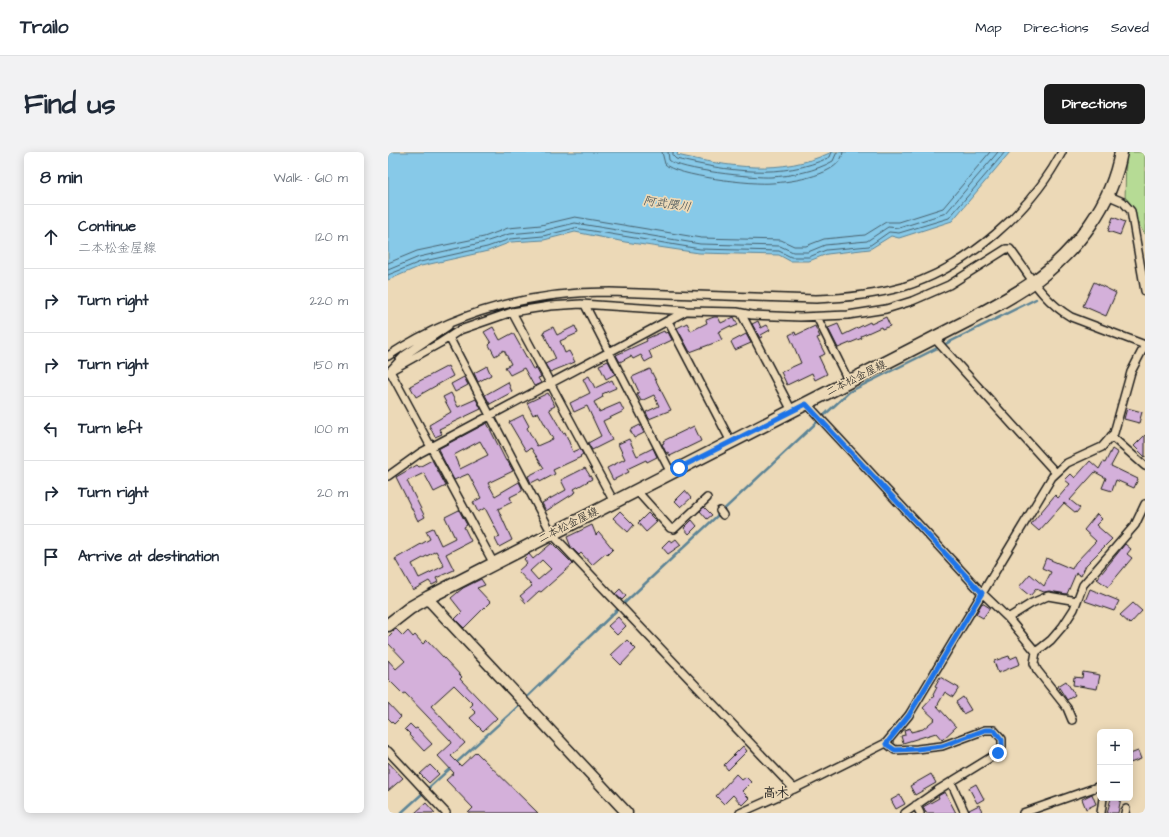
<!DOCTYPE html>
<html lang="en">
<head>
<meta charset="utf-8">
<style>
  body { margin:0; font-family:"Architects Daughter","Klee One",sans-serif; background:#f2f2f3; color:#1f2937 }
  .controls { position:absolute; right:12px; bottom:12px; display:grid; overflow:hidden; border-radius:6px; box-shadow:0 2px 10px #0003 }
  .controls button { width:36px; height:36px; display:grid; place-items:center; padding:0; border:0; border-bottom:1px solid #e0e1e3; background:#fff; color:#1f2937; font:20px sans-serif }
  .stop { position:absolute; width:12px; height:12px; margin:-9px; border:3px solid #1a73e8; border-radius:50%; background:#fff }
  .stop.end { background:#1a73e8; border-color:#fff; box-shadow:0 1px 4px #0008 }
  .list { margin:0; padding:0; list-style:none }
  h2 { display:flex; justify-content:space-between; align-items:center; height:52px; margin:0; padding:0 16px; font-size:17px }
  h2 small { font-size:13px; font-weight:400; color:#747a83 }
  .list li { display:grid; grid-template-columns:26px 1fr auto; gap:12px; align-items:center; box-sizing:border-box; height:64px; padding:0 16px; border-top:1px solid #e0e1e3 }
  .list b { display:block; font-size:15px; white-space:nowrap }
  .list p { margin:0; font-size:13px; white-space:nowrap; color:#747a83 }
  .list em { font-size:13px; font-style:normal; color:#747a83 }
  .icon { flex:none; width:22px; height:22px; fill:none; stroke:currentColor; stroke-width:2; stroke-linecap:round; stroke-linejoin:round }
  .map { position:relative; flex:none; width:757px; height:661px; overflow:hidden; border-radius:6px }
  header { display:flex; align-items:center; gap:24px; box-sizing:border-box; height:56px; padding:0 20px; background:#fff; border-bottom:1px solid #e0e1e3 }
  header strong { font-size:19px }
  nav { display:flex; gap:22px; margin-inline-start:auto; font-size:14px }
  .intro { display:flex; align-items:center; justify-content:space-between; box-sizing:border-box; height:96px; padding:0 24px }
  h1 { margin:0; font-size:28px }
  .button { padding:10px 18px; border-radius:6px; background:#1c1c1c; color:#fff; font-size:14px; font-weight:700 }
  main { display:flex; gap:24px; padding:0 24px }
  aside { flex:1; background:#fff; border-radius:6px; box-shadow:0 2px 10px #0003 }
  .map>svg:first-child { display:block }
  .green { fill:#b6db95; stroke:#697c58 }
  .water { fill:#87c9e8; stroke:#5c8496 }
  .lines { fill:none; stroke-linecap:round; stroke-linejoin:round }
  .shore { stroke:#47616e; stroke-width:1 }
  .stream { stroke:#5c8496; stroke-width:2.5 }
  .building { fill:#d4b0da; stroke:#1c1c1c; fill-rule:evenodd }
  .street-casing { stroke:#1c1c1c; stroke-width:10 }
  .secondary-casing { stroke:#1c1c1c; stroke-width:13 }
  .primary-casing { stroke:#1c1c1c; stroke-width:15 }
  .street { stroke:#ecd9b7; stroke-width:7 }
  .secondary { stroke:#ecd9b7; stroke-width:10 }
  .primary { stroke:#ecd9b7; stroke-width:12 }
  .route { stroke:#1a73e8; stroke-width:5 }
  .labels { text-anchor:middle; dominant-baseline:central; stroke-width:3.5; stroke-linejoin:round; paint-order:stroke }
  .street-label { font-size:11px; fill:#1c1c1c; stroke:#ecd9b7 }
  .water-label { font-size:12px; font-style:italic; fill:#37474f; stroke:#ecd9b7 }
  .quarter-label { font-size:13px; font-weight:bold; fill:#1c1c1c; stroke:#ecd9b7 }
</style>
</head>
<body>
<header>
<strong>Trailo</strong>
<nav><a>Map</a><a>Directions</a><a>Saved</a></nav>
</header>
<div class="intro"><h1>Find us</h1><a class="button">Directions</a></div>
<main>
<aside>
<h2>8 min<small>Walk · 610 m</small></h2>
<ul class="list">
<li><svg class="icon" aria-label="ahead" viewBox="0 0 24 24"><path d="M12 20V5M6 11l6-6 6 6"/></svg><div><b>Continue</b><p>二本松金屋線</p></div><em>120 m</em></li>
<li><svg class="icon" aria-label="right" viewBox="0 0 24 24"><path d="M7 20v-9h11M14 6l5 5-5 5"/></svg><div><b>Turn right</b></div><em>220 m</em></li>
<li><svg class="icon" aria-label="right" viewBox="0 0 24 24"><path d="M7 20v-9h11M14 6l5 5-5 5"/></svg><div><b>Turn right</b></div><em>150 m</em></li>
<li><svg class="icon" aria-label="left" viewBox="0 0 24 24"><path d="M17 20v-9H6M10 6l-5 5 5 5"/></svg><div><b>Turn left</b></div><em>100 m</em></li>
<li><svg class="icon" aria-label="right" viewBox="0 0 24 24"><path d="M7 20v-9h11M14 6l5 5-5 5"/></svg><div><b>Turn right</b></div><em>20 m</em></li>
<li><svg class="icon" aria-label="arrive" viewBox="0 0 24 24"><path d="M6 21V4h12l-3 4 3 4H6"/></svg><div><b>Arrive at destination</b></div></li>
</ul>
</aside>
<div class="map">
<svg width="757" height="661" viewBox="0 0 757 661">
  <rect width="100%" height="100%" fill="#ecd9b7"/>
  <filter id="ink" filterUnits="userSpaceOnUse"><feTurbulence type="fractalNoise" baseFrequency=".025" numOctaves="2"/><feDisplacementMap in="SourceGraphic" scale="8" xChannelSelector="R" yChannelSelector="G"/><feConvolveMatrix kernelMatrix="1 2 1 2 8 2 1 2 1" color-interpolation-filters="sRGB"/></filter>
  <g filter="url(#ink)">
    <path class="green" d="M738,0h19v83l-20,-33z"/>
    <path class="water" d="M0,0h290l-1,3c53,12 103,21 155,-3h178l-58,69 -53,17 -8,-2 -21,13 -43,5 -18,7h-19l-11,-6 -80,-2 -74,-11 -50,-10 -31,8 -33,2 -23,9 -67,15 -33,14z"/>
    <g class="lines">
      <path class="shore" d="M274,0l3,12c10,12 89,21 107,19 19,-1 70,-8 71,-31
        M280,0l1,8c9,10 86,18 102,17 20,-1 45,-6 62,-16l4,-9
        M285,0v4l3,3c50,12 106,21 154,-2l2,-5
        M0,111l29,-12 67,-14 24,-9 33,-3 34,-8 126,21 80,2 13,6h12l18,-7 41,-4 21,-13h13l44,-14 47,-56
        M0,118l31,-13 66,-15 24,-8 33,-3 33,-8 125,21 80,2 13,6h15l17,-7 42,-4 21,-14 11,1 47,-15 52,-61
        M0,123l32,-13 67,-15 23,-8 33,-3 32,-8 125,21 79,2 12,6h18l17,-7 43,-4 20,-14 10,1 50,-15 56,-66"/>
      <path class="stream" d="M137,547l92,-89 232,-218 187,-93
        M13,661l121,-110"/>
    </g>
    <path class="building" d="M725,65l12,5 -5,13 -12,-4z
      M706,130l22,11 -10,23 -23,-10z
      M326,165h4l3,6 13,-6 4,8 -7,3 -1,-2 -12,6 4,8 -32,12 -13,-24 10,-5 4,8 16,-8 -1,-3z
      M498,165l4,9 -8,3 -1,-2 -20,9 1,2 -24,10 -10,-20 10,-4 5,11 27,-13 1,2z
      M370,169l3,7 6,-3 3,5 -9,5 1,2 -2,1 -8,-14z
      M187,174l3,7 -18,8 5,12 4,-2 6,11 -25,10 -5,-8 11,-5 -13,-27 10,-5 4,8z
      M427,174l5,11 -3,1 8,16 -6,3 8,17 -12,6 -3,-7 -25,12 -6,-13 20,-9 -12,-28 6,-3 1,3z
      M105,175l7,13 13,-7 20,36 3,-1 5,9 -3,1 3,5 -7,3 -10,-18 -14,7 -5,-8 6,-3 -7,-14 -9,6 -6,-11 2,-2 -7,-11z
      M276,179l1,2 3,-1 4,8 -23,11 3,7 -7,4 -4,-7 -8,4 -2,-3 -11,6 -4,-7 31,-14 -1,-2z
      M358,182l5,9 -16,7 -4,-8z
      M220,209l7,13 -9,5 -7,-14z
      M60,214l5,10 -37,21 -6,-11z
      M99,214l4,9 -13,7 -4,-9z
      M262,217l21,41 -22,9 -3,-7 13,-6 -5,-11 -13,6 -4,-8 2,-1 -7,-15z
      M201,224l6,12 17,-8 4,8 -14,6 1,3 -9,5 5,10 21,-9 4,8 -21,10 9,19 -20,10 -4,-7 13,-7 -14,-30 -13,6 -4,-9 20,-10 -7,-14z
      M76,225l4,8 -13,7 -4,-8z
      M120,230l4,10 -22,12 -5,-9z
      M63,241l7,14 18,-8 5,10 -42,20 3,5 -7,3 -6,-12 22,-13 -8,-15z
      M160,241l7,13 -6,3 14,24 2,-1 8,20 7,-3 3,5 -3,2 1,1 -28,13 2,4 -15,8 -1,-3 -8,4 -3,-7 16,-8 -13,-20 -5,3 -17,-29 14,-7 6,11 -2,2 10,18 16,-7 -15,-27 -5,3 -6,-12z
      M739,256l15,4 -3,11 -15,-4z
      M99,271l19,38 1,-1 6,11 -25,12 7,13 24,-14 3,6v3l-12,6 2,5 -14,7 14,31 -13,7 -4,-8 5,-2 -15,-29 -7,4 -5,-10 8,-4 -12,-23 -1,-1 -14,6 -16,-31zM92,289l8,14 -28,14 -6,-14z
      M252,273l4,8 -10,5 -4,-8z
      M306,274l7,15 -31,15 -2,-4 -2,1 -4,-9 2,-1 -1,-2z
      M757,283v22l-11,-11z
      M241,287l8,17 16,-8 4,9 -10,5 -1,-2 -19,9 2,3 -16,8 -6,-12 18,-9 -7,-15z
      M724,297l6,4 -7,13 27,13 -4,9 -18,-8 -4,11 -10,-3 4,-10 -11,-6 -25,28 10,8 -4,5 -12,-10 -25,28 -8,-7 24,-29 3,3 12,-14 -5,-4 6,-6 4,4 15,-17 9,8 4,-7 2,1z
      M44,308l14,26 -12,6 -10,-19 -17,8 18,36 -7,4 -22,-44 21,-12 2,2z
      M197,316l7,11 -18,10 2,3 -30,19 -4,-8 24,-13 -5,-10z
      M297,339l6,7 -10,9 -6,-6z
      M316,355l8,8 -5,4 -7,-8z
      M71,358l8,15 -3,2 7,14 -25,13 8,16 -18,8 2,4 -6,3 -3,-4 -16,9 -18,-31 35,-20 -4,-8 7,-3 8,17 14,-7 -10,-21zM48,399l8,15 -25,12 -7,-14z
      M232,359l14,14 -6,7 -15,-14z
      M260,361l9,9 -11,10 -8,-9z
      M709,362l5,5 -6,6 16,14 -26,26 -5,11 -5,-3 -9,21 -18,-3 -5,1 -8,-3 -6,7 -11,-9 11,-13 14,12 7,-14 -9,-4 4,-10 26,11 3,-6 21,-22 -12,-11z
      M304,368l5,6 -8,8 -5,-6z
      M204,373l4,10 3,-3 14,17 -6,6 -1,-2 -14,12 -11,-12 -2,2 -8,-8 -4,-10z
      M288,387l5,6 -13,9 -6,-7 7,-7 3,2z
      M164,391l21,21 -32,28 -2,-1 -13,12 -6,-7 12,-10 -14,-15 9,-8 -3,-4 5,-5 4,5zM154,408l9,9 -13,11 -8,-9z
      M737,392l6,5 -4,5 5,4 -24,29 -11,-8z
      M93,427l4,6 -8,3 13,14 -26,26 -9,-9 7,-7 -11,-14 12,-10z
      M232,437l6,7 -4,4 -7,-6z
      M702,437l29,12 -5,10 -29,-10z
      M594,451l8,5 -7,10 -7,-4z
      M745,451l9,8 -12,13 -10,-9z
      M230,465l8,9 -9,9 -9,-9z
      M8,477l7,7 5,-5 5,6 2,-2 8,9 4,-4 35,37 -2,2 37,39 -14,13 -13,-13 6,-5 -6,-6 3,-3 -19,-19 -23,21 34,37 -14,13 10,10 15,-14 62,61h-70l5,-5 -27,-28 8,-7 -16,-17 14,-13 -1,-2 -46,-48 -2,1 -15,-15v-19l8,9 9,-8 -17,-18v-6z
      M239,488l9,9 -15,16 -10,-10z
      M621,504l1,3 7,-3 3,8 -22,9 -4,-12z
      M695,520l17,3 -3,14 -24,-4 1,-8 8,1z
      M552,525l19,11 -6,9 -8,-5 -8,14 19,21 -14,13 -6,-7 -33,10 -2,-7 4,-1 -1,-5 6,-2 1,4 12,-3 12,-10 -12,-11 11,-12 -1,-1 4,-8 -2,-1z
      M678,529l9,14 -8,5 -9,-14z
      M575,545l8,13 -8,4 -7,-12z
      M0,551l13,14 -7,7 -6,-6z
      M22,572l5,5 2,-1 15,16 -8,7 -15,-16 1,-1 -5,-5z
      M355,594l4,5 -19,19 -4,-5z
      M750,599l3,8 -11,4v-9z
      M0,610l15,16 -15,13z
      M42,613l9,9 -10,9 -9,-9z
      M348,622l6,6 4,-3 5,5 -9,9 7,7 -7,7 -9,-10 -9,9 -8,-8z
      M543,622l5,9 -21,12 -5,-9z
      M588,632l8,15 -7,4 -8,-15z
      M557,640l11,21h-30l-3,-6 16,-9 -1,-2z
      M704,642l4,10 -10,5 -4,-10z
      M512,643l5,9 -9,5 -5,-9z
      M723,646h10l-3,15h-11z
      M38,651l9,10h-20z
      M591,653l3,6 -4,2h-8l-1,-3z"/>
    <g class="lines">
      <defs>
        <path id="street" d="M719,43l16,7 8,9 14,80
          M197,153l86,168
          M124,160l102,190
          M353,161l51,98
          M429,165l32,65
          M280,169l63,121
          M60,174l-43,29 -15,16 104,193
          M61,185l103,197 242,255
          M546,186l122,135
          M0,204c68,-45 141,-64 222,-64l206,7c29,-1 58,-4 87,-12 65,-20 128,-76 159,-135
          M0,220l52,-29 20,-13 52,-18 38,-6 31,-2 106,7 50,1 15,3 48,2 48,-2 38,-6 26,-8 37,-16 57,-36h4c20,27 32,51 61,68l74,28
          M419,252l175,189 26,25 28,34 15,-12 12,-14 11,-17 9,-24 52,-60 10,-21
          M723,284l34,30
          M0,324l32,-23 266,-142
          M248,338l34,38 4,1 33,-31
          M332,359l3,4
          M620,466l24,-15 16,-7 29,5
          M648,500l-2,11 3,7 30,38 5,12
          M498,591l9,7 22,-1 25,-3 43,-16h9l8,9v7l-4,7 -60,37 -33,23
          M0,599l58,62
          M563,630l14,31
          M528,653l4,8
          M352,661l54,-24 92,-46 23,-28 143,-238 15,-14 35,-16 12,-14 17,-61 14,-27
          M635,661l77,-27
          M713,661l2,-15
          M737,661l1,-4"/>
        <path id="secondary" d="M39,446l200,215"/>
        <path id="primary" d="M0,473l22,-17 19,-11 540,-277c22,-12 45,-24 66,-39 42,-31 77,-77 86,-129"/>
      </defs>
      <use href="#street" class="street-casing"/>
      <use href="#secondary" class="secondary-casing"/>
      <use href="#primary" class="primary-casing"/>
      <use href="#street" class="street"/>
      <use href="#secondary" class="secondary"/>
      <use href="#primary" class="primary"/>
    </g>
  </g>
  <g class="lines" filter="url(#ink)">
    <path class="route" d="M291,316l127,-64 176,189 -73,122 -23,29 9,6 22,-1 25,-3 43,-16h9l8,10v6l-4,7"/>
  </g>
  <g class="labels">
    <g class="street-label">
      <text transform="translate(468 226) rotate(-27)">二本松金屋線</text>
      <text transform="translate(180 373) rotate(-27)">二本松金屋線</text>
    </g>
    <g class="water-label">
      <text transform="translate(279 52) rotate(8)">阿武隈川</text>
    </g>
    <g class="quarter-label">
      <text x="388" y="641">高木</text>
    </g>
  </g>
</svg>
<div class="controls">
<button>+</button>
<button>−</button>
</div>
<div class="stop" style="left:291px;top:316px"></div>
<div class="stop end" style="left:610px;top:601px"></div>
</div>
</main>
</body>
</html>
